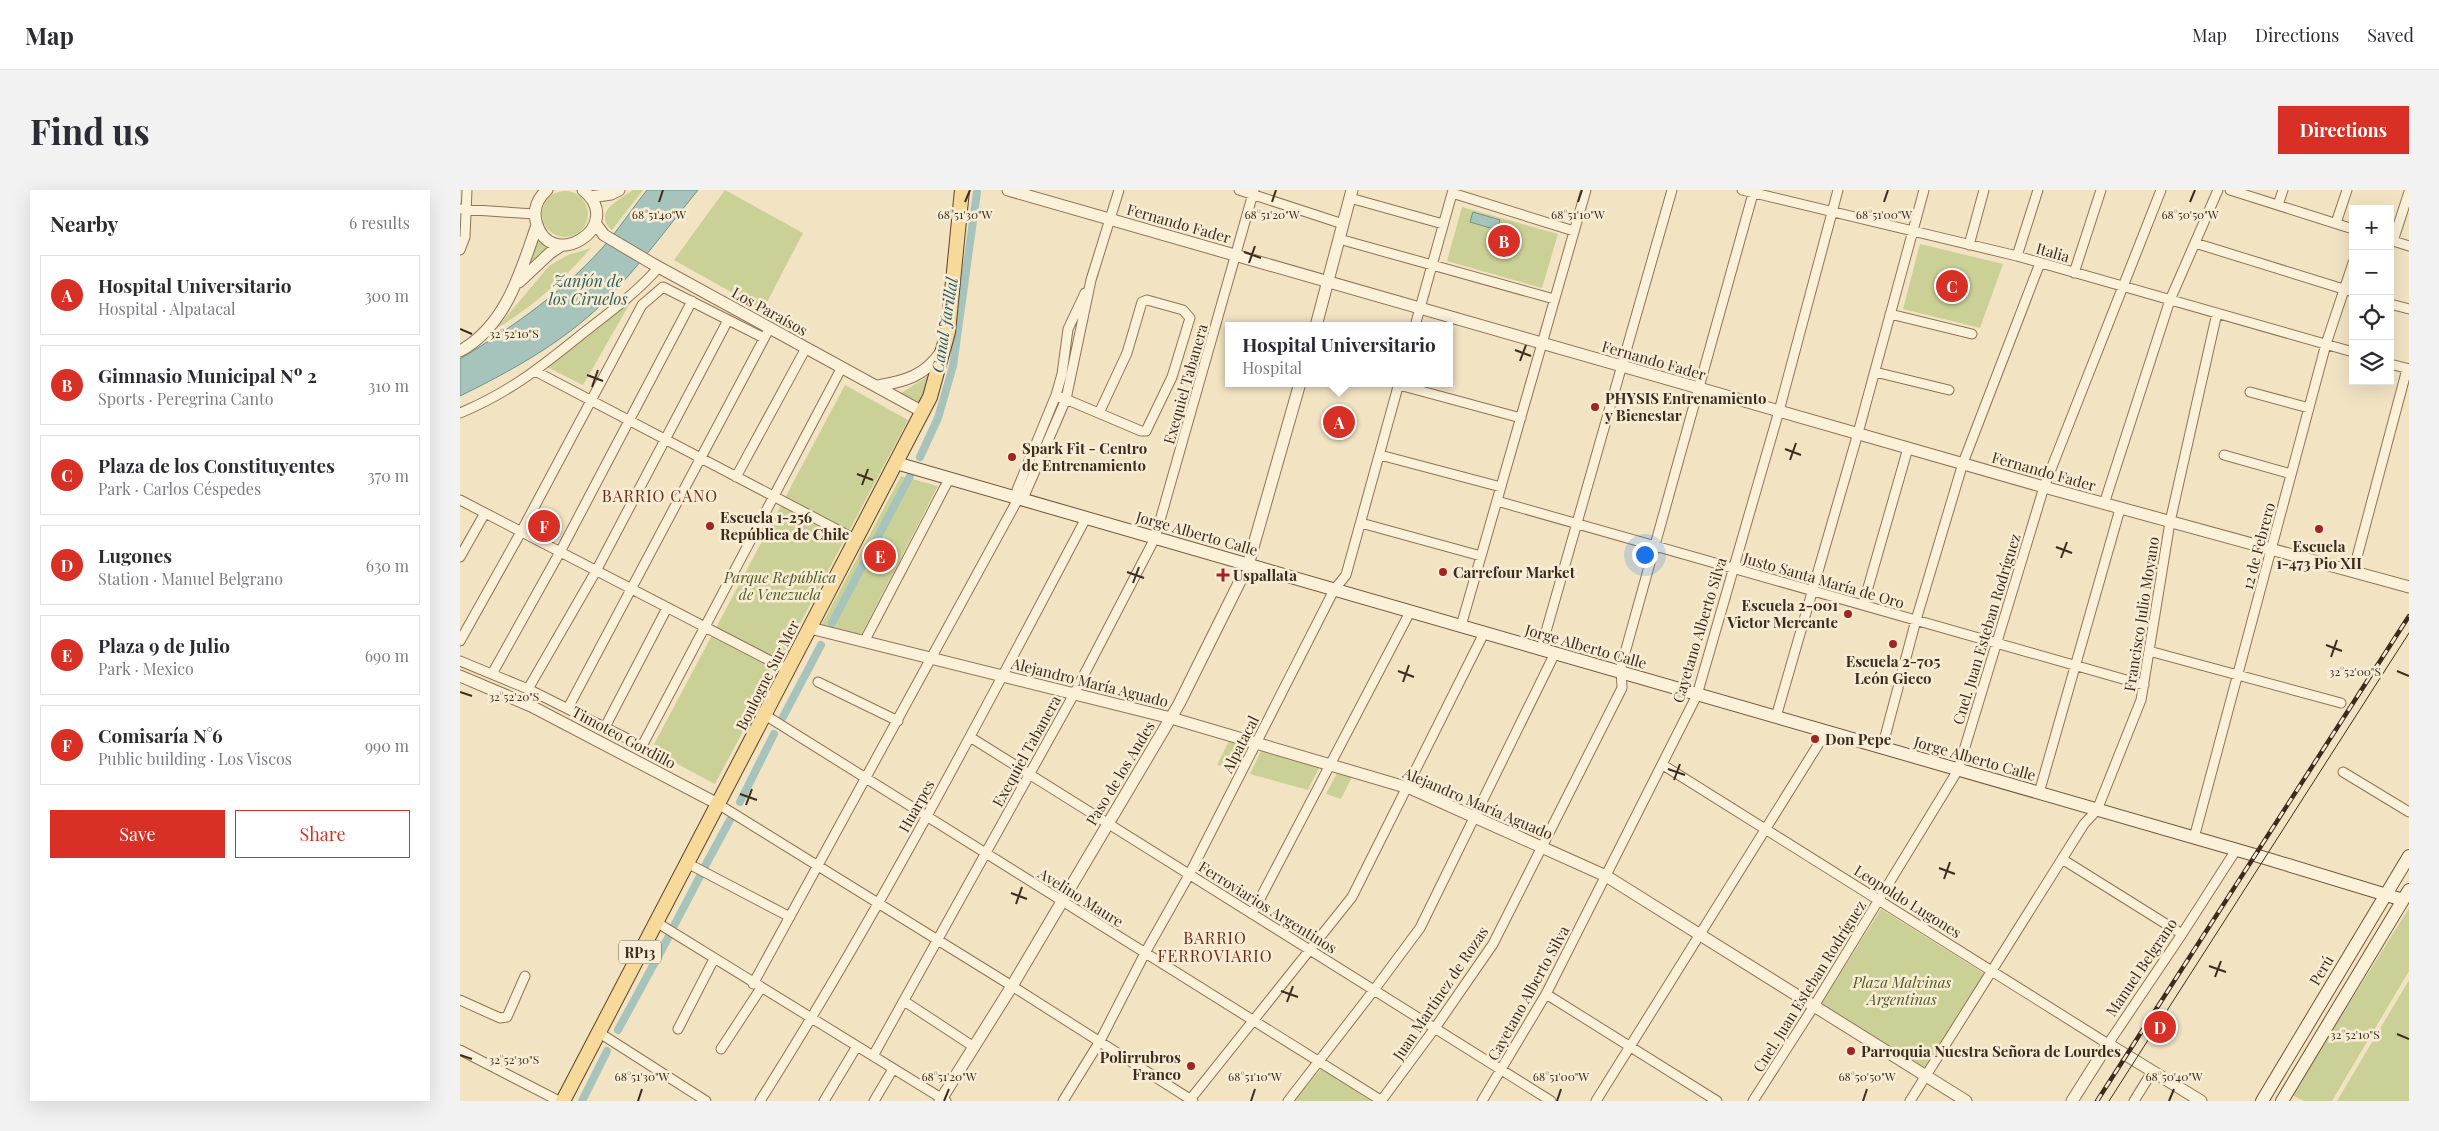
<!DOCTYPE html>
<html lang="en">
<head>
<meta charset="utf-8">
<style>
  body { margin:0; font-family:"Playfair Display",serif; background:#f2f2f3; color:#2b2b33 }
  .controls { position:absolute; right:15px; top:15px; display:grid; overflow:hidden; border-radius:0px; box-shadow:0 5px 20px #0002 }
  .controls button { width:45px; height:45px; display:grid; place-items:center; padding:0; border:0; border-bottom:1px solid #e1e1e2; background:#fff; color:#2b2b33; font:25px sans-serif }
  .you { position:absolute; left:1184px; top:364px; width:18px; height:18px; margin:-12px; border:4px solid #fff; border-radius:50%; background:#1a73e8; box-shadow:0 0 0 8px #1a73e833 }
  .badge { display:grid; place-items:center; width:32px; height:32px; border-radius:50%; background:#d93025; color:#fff; font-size:16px; font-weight:700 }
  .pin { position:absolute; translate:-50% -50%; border:2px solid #fff; box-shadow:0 1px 5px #0006 }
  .popup { position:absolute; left:765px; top:132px; width:228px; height:65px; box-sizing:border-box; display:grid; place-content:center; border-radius:0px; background:#fff; filter:drop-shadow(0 1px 4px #0005); font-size:16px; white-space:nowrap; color:#7c7c81 }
  .popup b { font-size:19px; color:#2b2b33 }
  .popup::after { content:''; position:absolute; left:50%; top:100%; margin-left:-10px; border:10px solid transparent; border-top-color:#fff }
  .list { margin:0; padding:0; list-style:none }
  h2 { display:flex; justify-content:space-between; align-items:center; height:65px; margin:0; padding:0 20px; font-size:21px }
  h2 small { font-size:16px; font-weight:400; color:#7c7c81 }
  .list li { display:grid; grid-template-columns:32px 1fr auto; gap:15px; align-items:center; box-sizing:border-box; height:80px; margin:0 10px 10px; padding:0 10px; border:1px solid #e1e1e2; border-radius:0px }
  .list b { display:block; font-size:19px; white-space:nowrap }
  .list p { margin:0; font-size:16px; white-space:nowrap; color:#7c7c81 }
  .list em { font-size:16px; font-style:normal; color:#7c7c81 }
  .actions { display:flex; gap:10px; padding:15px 20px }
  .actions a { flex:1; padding:11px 0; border:1px solid #d93025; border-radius:0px; text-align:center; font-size:18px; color:#d93025 }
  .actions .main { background:#d93025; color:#fff }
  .icon { flex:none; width:28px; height:28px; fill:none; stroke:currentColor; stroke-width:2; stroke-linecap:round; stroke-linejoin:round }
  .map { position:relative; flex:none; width:1949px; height:911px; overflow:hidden; border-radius:0px }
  header { display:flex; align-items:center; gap:30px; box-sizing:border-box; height:70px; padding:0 25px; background:#fff; border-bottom:1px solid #e1e1e2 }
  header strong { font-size:24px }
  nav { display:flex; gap:28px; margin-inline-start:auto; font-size:18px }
  .intro { display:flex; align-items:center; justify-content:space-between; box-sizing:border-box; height:120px; padding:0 30px }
  h1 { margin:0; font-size:35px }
  .button { padding:12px 22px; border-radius:0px; background:#d93025; color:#fff; font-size:18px; font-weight:700 }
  main { display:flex; gap:30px; padding:0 30px }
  aside { flex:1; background:#fff; border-radius:0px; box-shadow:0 5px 20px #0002 }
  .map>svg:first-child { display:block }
  .green { fill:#cbd196 }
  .water { fill:#a6c4bb; stroke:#6b9489 }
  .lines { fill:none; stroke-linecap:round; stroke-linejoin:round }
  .canal { stroke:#a6c4bb; stroke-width:8 }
  .minor-casing { stroke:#8e7458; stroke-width:11 }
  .tertiary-casing { stroke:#8e7458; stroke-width:13 }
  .secondary-casing { stroke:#70553b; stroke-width:14 }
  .primary-casing { stroke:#5b422d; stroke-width:16 }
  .minor { stroke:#fbf0d8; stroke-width:9 }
  .tertiary { stroke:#fbf0d8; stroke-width:11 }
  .secondary { stroke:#fbf0d8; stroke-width:12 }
  .primary { stroke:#f7d999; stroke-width:14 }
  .tram { stroke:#3d2c1d; stroke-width:1 }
  .rail-casing { stroke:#3d2c1d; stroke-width:4.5 }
  .rail { stroke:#f8edd4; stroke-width:2.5; stroke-dasharray:8; stroke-linecap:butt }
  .ticks { fill:none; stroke:#3d2c1d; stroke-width:2 }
  .poi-dot { fill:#a22325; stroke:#f8edd4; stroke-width:2 }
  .labels { text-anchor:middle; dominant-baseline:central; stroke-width:5; stroke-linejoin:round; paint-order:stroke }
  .shield { fill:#f8edd4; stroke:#756654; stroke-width:1 }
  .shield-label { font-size:14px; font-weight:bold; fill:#3d2c1d }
  .street-label { font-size:15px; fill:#3d2c1d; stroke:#f8edd4 }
  .poi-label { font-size:15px; font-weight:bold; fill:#3d2c1d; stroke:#f8edd4; text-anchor:start }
  .park-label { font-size:15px; font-style:italic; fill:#4d5b22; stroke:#f8edd4 }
  .water-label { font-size:16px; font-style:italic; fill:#2c5d5a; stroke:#f8edd4 }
  .neighbourhood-label { font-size:16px; letter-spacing:1px; fill:#6d2a19; stroke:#f8edd4 }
  .ticks-label { font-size:12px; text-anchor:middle; fill:#3d2c1d; stroke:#f8edd4; stroke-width:5; stroke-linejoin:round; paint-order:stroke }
</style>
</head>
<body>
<header>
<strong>Map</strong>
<nav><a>Map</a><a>Directions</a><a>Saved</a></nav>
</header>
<div class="intro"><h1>Find us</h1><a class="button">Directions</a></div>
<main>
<aside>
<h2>Nearby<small>6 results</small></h2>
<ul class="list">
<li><span class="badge">A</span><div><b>Hospital Universitario</b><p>Hospital · Alpatacal</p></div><em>300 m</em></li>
<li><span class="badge">B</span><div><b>Gimnasio Municipal Nº 2</b><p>Sports · Peregrina Canto</p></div><em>310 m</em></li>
<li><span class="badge">C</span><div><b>Plaza de los Constituyentes</b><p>Park · Carlos Céspedes</p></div><em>370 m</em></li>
<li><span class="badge">D</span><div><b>Lugones</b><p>Station · Manuel Belgrano</p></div><em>630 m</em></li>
<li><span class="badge">E</span><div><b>Plaza 9 de Julio</b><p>Park · Mexico</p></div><em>690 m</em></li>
<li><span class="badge">F</span><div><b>Comisaría N°6</b><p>Public building · Los Viscos</p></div><em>990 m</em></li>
</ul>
<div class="actions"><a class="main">Save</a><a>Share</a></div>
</aside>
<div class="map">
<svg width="1949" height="911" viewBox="0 0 1949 911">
  <rect width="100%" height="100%" fill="#f2e3c3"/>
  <path class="green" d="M173,0h10l-31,40c-20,-18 7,-30 21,-40z
    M265,0l78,43 -40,77 -89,-50z
    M82 24a23 23 0 1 1 46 0a23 23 0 1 1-46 0Z
    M1002,17l96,27 -16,54 -95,-27z
    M76,46l6,7 6,3 -18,17z
    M1460,54l83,20 -23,64 -77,-19z
    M131,58c-28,32 -59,59 -95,81l53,-63 19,-11z
    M173,108l-50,87 -36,-18z
    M473,183l-10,32 -22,-12z
    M385,195l63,35 -193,364 -64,-34z
    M441,286l37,10 -78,151 -39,-11z
    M769,551l15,4 -12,24 -15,-4z
    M801,561l58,17 -11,22 -58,-16z
    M877,583l15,4 -11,22 -15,-5z
    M1949,718v63l-77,130h-28l-12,-6z
    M1421,719l104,65 -61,97 -104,-65z
    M1949,790v121h-72z
    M861,879l50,32h-77z"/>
  <path class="water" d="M187,0h51c-31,38 -60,78 -95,113 -41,40 -92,68 -143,93v-37c54,-33 108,-70 150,-120 13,-16 24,-33 37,-49z
    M1013,22l27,8 -3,10 -27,-8z"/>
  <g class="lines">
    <path class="canal" d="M460,267l18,-39 15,-52 24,-174
      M372,433l78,-147
      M323,527l38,-72
      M280,612l34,-68
      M245,676l25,-46
      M214,736l26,-50
      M158,840l50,-92
      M122,911l25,-50"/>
    <defs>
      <path id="minor" d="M779,0l104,34
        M1282,0l275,66 336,96
        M1770,0l123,39
        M992,3l122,38
        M890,8l93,26
        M1818,15l5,-15
        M0,19l74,5
        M1876,33l11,-33
        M879,49l215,60
        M1930,50l19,6
        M1933,51l16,-49
        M1735,53l158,49
        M1509,55l15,-55
        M0,60l5,-13 2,-47
        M1557,66l21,-66
        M1614,83l27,-83
        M1930,114l19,5
        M1430,124l82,20
        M955,136l38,-136
        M1930,174l19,5
        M75,181l320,168
        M1415,182l74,18
        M939,195l122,33
        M1790,202l59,16
        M596,205c28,12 56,24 85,36h5l26,-54 18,-59 -7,-8 -36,-10 -5,2 -15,51 -28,60
        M0,223c51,-21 85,-49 127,-83 26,-20 51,-39 72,-63
        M920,265l121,32
        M1764,265l67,19
        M276,287l70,-129
        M558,309l-1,-9 39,-95 6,-21 6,-45 17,-36
        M0,310l328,170
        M1037,311l647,184
        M1644,314l66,-204 48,-110
        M901,333l120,33
        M0,367l25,-44
        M1893,382l54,-203
        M1403,415l45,-157
        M1001,436l125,-436
        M0,451l61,-109 121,-227 21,-18 101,51
        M404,452l85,-163
        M1081,459l131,-459
        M1689,461l192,52
        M0,471l68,28 114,57 200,-379
        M32,484l68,-122 132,-251
        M358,492l80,39
        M68,499l68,-118 132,-251
        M108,518l199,-375
        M305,525l617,386
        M1316,527l82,-284 66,-243
        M145,537l62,-119
        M510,547l581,364
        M1422,558l34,-128 47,-157 77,-200
        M1203,575l445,279 74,-110 54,-84
        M1883,582l66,40
        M1579,603l81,-284
        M258,614l294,182 181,115
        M1734,648l132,-494 27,-81
        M1602,669l120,75
        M227,673l103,54
        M792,724l158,-302
        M196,732l290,179
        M293,794l265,-485 7,-5 41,-95 25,-119 28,-90
        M1086,804l171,107
        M0,810l40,18 7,-1 18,-41
        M444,811l70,46
        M218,839l36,-70
        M138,842l108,69
        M261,859l40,-61
        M0,860l99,51
        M413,866l201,-362 81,-156 99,-348
        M300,911c119,-188 222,-386 326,-583
        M364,911l33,-55
        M414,911l19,-32
        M603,911l37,-60 45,-88 44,-78 145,-285 12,-15 53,-192
        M729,911l163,-204 132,-264
        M828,911l86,-111 46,-62 135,-275
        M921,911l54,-73 58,-84 129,-256 -1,-21 133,-477
        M1022,911l64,-107 151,-299 82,-284 59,-221
        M1136,911l230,-369
        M1293,911l61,-95 144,-236 86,-283 117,-297
        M1450,911l174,-277 13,-14 44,-110 29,-178 47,-209
        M1674,911l18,-29"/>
      <path id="tertiary" d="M87,0c-9,8 -14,19 -11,31 13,54 92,5 47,-31
        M548,0l1036,297 365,100
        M130,7l21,-3 8,-4
        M135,33l9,12 49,29 270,148
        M59,92l31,-29 12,-8
        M856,136l36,-136
        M0,161c46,-25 61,-80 77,-126
        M418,196c27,-5 47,-10 63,-34
        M350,438l361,90 241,71 194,87 360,225
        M0,486l71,30 187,98
        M480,911l72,-115 167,-282 69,-139 52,-182
        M1612,911l36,-57 93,57"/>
      <path id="secondary" d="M436,273l1369,395 138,42
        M1802,911l147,-245
        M1822,911l127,-211"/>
      <path id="primary" d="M103,911l367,-704 18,-65 14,-142"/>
    </defs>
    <use href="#minor" class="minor-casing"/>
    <use href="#tertiary" class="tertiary-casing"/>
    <use href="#secondary" class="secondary-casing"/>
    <use href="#primary" class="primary-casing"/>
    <use href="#minor" class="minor"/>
    <use href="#tertiary" class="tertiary"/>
    <use href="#secondary" class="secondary"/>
    <use href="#primary" class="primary"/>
    <path class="tram" d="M1649,911l300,-468"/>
    <defs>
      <path id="rail" d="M1637,911l312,-485"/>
    </defs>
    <use href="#rail" class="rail-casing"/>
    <use href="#rail" class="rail"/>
  </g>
  <path class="ticks" d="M199,12l4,-12M505,12l5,-12M812,12l4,-12M1118,12l4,-12M1424,12l4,-12M1730,12l5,-12M784,62l17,6M789,73l6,-17M0,139l12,5M1055,160l16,6M1060,171l6,-16M127,185l16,6M132,197l6,-17M1325,259l16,6M1330,270l6,-17M397,284l16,6M402,295l6,-16M1596,357l16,6M1601,368l6,-16M667,382l17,6M673,393l6,-16M1866,455l16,6M1871,467l6,-17M938,481l16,6M1937,481l12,5M943,492l6,-17M0,502l12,4M1208,579l17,6M1214,590l6,-16M280,604l17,6M286,615l6,-16M1479,678l16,6M1484,689l6,-17M551,703l16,6M556,714l6,-17M1749,776l17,6M1755,787l6,-16M821,801l17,6M827,812l6,-16M1937,844l12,5M0,865l12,4M178,911l4,-12M484,911l5,-12M791,911l4,-12M1097,911l4,-12M1403,911l4,-12M1709,911l5,-12"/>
  <g class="poi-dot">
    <circle cx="1135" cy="217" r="5"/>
    <circle cx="552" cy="267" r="5"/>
    <circle cx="250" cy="336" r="5"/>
    <circle cx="1859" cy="339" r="5"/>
    <circle cx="983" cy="382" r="5"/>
    <path d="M760.5 377.5h5v5h5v5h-5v5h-5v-5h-5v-5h5z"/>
    <circle cx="1388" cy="424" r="5"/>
    <circle cx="1433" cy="454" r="5"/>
    <circle cx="1355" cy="549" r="5"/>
    <circle cx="1391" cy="861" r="5"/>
    <circle cx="731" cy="876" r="5"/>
  </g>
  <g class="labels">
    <rect class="shield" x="159" y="750.5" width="42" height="23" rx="4"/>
    <g class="shield-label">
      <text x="180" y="762">RP13</text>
    </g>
    <g class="street-label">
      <text transform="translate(719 33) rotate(16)">Fernando Fader</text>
      <text transform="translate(1593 62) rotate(16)">Italia</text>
      <text transform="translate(310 121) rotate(29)">Los Paraísos</text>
      <text transform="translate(1194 170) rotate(16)">Fernando Fader</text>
      <text transform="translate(725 194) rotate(-74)">Exequiel Tabanera</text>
      <text transform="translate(1584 281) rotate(16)">Fernando Fader</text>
      <text transform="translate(737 343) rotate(16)">Jorge Alberto Calle</text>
      <text transform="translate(1798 356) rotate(-75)">12 de Febrero</text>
      <text transform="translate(1364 390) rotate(16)">Justo Santa María de Oro</text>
      <text transform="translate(1681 424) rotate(-81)">Francisco Julio Moyano</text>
      <text transform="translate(1526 439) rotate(-73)">Cnel. Juan Esteban Rodríguez</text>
      <text transform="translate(1239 440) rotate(-73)">Cayetano Alberto Silva</text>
      <text transform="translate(1126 456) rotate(16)">Jorge Alberto Calle</text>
      <text transform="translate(307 485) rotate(-63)">Boulogne Sur Mer</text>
      <text transform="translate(630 492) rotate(14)">Alejandro María Aguado</text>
      <text transform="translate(164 547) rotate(28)">Timoteo Gordillo</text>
      <text transform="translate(780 554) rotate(-63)">Alpatacal</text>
      <text transform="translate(566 561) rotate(-61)">Exequiel Tabanera</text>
      <text transform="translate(1515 568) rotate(16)">Jorge Alberto Calle</text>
      <text transform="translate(660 583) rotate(-59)">Paso de los Andes</text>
      <text transform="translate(1018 613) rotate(23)">Alejandro María Aguado</text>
      <text transform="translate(456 616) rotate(-61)">Huarpes</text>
      <text transform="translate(621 707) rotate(32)">Avelino Maure</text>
      <text transform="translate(1448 711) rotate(32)">Leopoldo Lugones</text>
      <text transform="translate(808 717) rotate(32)">Ferroviarios Argentinos</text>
      <text transform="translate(1681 777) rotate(-56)">Manuel Belgrano</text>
      <text transform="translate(1861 780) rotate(-59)">Perú</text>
      <text transform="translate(1349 796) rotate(-58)">Cnel. Juan Esteban Rodríguez</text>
      <text transform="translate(980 803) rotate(-56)">Juan Martínez de Rozas</text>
      <text transform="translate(1068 803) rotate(-61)">Cayetano Alberto Silva</text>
    </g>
    <g class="poi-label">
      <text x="1145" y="208">PHYSIS Entrenamiento<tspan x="1145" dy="17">y Bienestar</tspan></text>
      <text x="562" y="258">Spark Fit - Centro<tspan x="562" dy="17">de Entrenamiento</tspan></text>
      <text x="260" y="327">Escuela 1-256<tspan x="260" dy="17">República de Chile</tspan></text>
      <text x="1859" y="356" text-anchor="middle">Escuela<tspan x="1859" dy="17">1-473 Pio XII</tspan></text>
      <text x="993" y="382">Carrefour Market</text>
      <text x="773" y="385">Uspallata</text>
      <text x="1378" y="415" text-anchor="end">Escuela 2-001<tspan x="1378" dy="17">Victor Mercante</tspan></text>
      <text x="1433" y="471" text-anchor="middle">Escuela 2-705<tspan x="1433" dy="17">León Gieco</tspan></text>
      <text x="1365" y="549">Don Pepe</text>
      <text x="1401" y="861">Parroquia Nuestra Señora de Lourdes</text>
      <text x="721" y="867" text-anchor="end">Polirrubros<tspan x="721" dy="17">Franco</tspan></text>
    </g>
    <g class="park-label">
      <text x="320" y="387">Parque República<tspan x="320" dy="17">de Venezuela</tspan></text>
      <text x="1442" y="792">Plaza Malvinas<tspan x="1442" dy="17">Argentinas</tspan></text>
    </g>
    <g class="water-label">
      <text x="128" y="90">Zanjón de<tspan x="128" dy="18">los Ciruelos</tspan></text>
      <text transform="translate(484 135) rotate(-81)">Canal Jarillal</text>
    </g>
    <g class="neighbourhood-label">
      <text x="200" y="305">BARRIO CANO</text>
      <text x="755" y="747">BARRIO<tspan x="755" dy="18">FERROVIARIO</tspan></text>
    </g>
  </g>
  <g class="ticks-label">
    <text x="1424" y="29">68°51'00"W</text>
    <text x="1730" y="29">68°50'50"W</text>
    <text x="199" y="29">68°51'40"W</text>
    <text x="505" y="29">68°51'30"W</text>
    <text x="812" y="29">68°51'20"W</text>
    <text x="1118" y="29">68°51'10"W</text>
    <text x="54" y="148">32°52'10"S</text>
    <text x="1895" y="486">32°52'00"S</text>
    <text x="54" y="511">32°52'20"S</text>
    <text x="1895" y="849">32°52'10"S</text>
    <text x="54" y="874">32°52'30"S</text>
    <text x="182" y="891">68°51'30"W</text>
    <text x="489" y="891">68°51'20"W</text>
    <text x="795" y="891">68°51'10"W</text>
    <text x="1101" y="891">68°51'00"W</text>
    <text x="1407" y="891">68°50'50"W</text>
    <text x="1714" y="891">68°50'40"W</text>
  </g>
</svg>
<div class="controls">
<button>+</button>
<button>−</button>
<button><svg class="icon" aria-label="locate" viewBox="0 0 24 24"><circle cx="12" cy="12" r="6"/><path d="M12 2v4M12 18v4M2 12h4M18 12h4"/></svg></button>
<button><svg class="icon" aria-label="layers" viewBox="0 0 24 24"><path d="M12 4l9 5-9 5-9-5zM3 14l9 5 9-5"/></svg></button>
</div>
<div class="you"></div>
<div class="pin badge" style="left:879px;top:232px">A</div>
<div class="popup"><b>Hospital Universitario</b>Hospital</div>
<div class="pin badge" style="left:1044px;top:51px">B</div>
<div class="pin badge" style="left:1492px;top:96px">C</div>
<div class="pin badge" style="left:1700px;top:837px">D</div>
<div class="pin badge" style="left:420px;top:366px">E</div>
<div class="pin badge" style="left:84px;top:336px">F</div>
</div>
</main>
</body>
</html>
